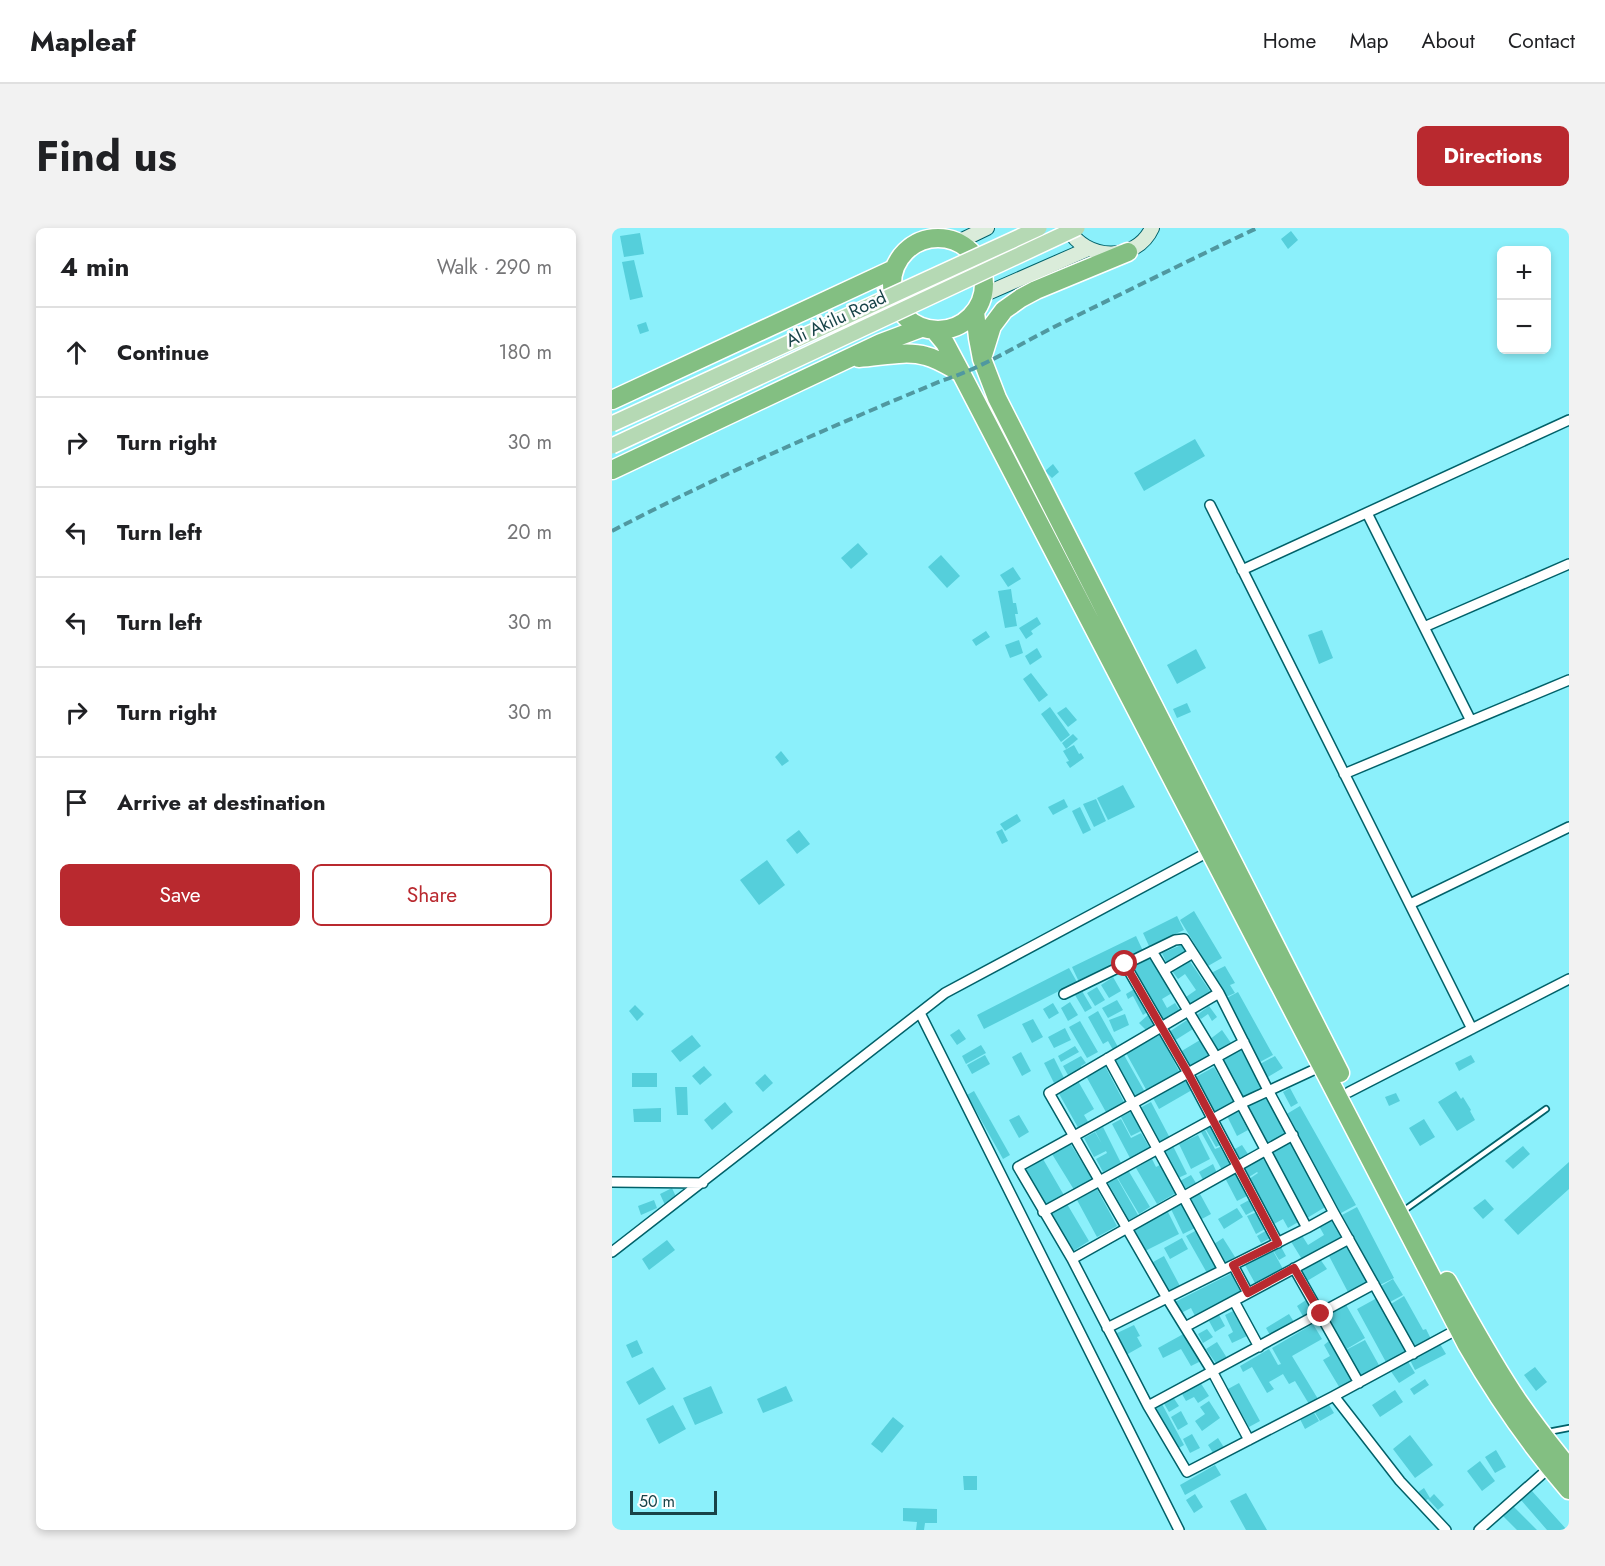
<!DOCTYPE html>
<html lang="en">
<head>
<meta charset="utf-8">
<style>
  body { margin:0; font-family:Jost,sans-serif; background:#f2f2f2; color:#202124 }
  .controls { position:absolute; right:18px; top:18px; display:grid; overflow:hidden; border-radius:9px; box-shadow:0 3px 9px #0003 }
  .controls button { width:54px; height:54px; display:grid; place-items:center; padding:0; border:0; border-bottom:2px solid #e0e0e0; background:#fff; color:#202124; font:30px sans-serif }
  .scale { position:absolute; left:18px; bottom:15px; width:87px; box-sizing:border-box; padding-left:6px; border:3px solid #184348; border-top:0; font-size:16px; line-height:21px; white-space:nowrap; color:#184348; -webkit-text-stroke:4px #fefefe; paint-order:stroke }
  .stop { position:absolute; width:18px; height:18px; margin:-14px; border:4px solid #b9292f; border-radius:50%; background:#fff }
  .stop.end { background:#b9292f; border-color:#fff; box-shadow:0 2px 6px #0008 }
  .list { margin:0; padding:0; list-style:none }
  h2 { display:flex; justify-content:space-between; align-items:center; height:78px; margin:0; padding:0 24px; font-size:26px }
  h2 small { font-size:20px; font-weight:400; color:#757577 }
  .list li { display:grid; grid-template-columns:39px 1fr auto; gap:18px; align-items:center; box-sizing:border-box; height:90px; padding:0 24px; border-top:2px solid #e0e0e0 }
  .list b { display:block; font-size:22px; white-space:nowrap }
  .list em { font-size:20px; font-style:normal; color:#757577 }
  .actions { display:flex; gap:12px; padding:18px 24px }
  .actions a { flex:1; padding:14px 0; border:2px solid #b9292f; border-radius:9px; text-align:center; font-size:21px; color:#b9292f }
  .actions .main { background:#b9292f; color:#fff }
  .icon { flex:none; width:33px; height:33px; fill:none; stroke:currentColor; stroke-width:2; stroke-linecap:round; stroke-linejoin:round }
  .map { position:relative; flex:none; width:957px; height:1302px; overflow:hidden; border-radius:9px }
  header { display:flex; align-items:center; gap:36px; box-sizing:border-box; height:84px; padding:0 30px; background:#fff; border-bottom:2px solid #e0e0e0 }
  header strong { font-size:28px }
  nav { display:flex; gap:33px; margin-inline-start:auto; font-size:21px }
  .intro { display:flex; align-items:center; justify-content:space-between; box-sizing:border-box; height:144px; padding:0 36px }
  h1 { margin:0; font-size:42px }
  .button { padding:15px 27px; border-radius:9px; background:#b9292f; color:#fff; font-size:21px; font-weight:700 }
  main { display:flex; gap:36px; padding:0 36px }
  aside { flex:1; background:#fff; border-radius:9px; box-shadow:0 3px 9px #0003 }
  .map>svg:first-child { display:block }
  .building { fill:#55cfdb }
  .lines { fill:none; stroke-linecap:round; stroke-linejoin:round }
  .lane-casing { stroke:#016169; stroke-width:8 }
  .street-casing { stroke:#016169; stroke-width:12 }
  .secondary-casing { stroke:#016169; stroke-width:16 }
  .highway-casing { stroke:#fff; stroke-width:21 }
  .lane { stroke:#fff; stroke-width:4.5 }
  .street { stroke:#fff; stroke-width:9 }
  .secondary { stroke:#daecda; stroke-width:14 }
  .highway { stroke:#83bf82; stroke-width:18 }
  .rail { stroke:#5098a0; stroke-width:4; stroke-dasharray:9 4.5; stroke-linecap:butt }
  .primary-bridge-casing { stroke:#fff; stroke-width:18; stroke-linecap:butt }
  .primary-bridge { stroke:#b5d9b4; stroke-width:15 }
  .route { stroke:#b9292f; stroke-width:8 }
  .labels { text-anchor:middle; dominant-baseline:central; stroke-width:5; stroke-linejoin:round; paint-order:stroke }
  .street-label { font-size:18px; fill:#184348; stroke:#fefefe }
</style>
</head>
<body>
<header>
<strong>Mapleaf</strong>
<nav><a>Home</a><a>Map</a><a>About</a><a>Contact</a></nav>
</header>
<div class="intro"><h1>Find us</h1><a class="button">Directions</a></div>
<main>
<aside>
<h2>4 min<small>Walk · 290 m</small></h2>
<ul class="list">
<li><svg class="icon" aria-label="ahead" viewBox="0 0 24 24"><path d="M12 20V5M6 11l6-6 6 6"/></svg><div><b>Continue</b></div><em>180 m</em></li>
<li><svg class="icon" aria-label="right" viewBox="0 0 24 24"><path d="M7 20v-9h11M14 6l5 5-5 5"/></svg><div><b>Turn right</b></div><em>30 m</em></li>
<li><svg class="icon" aria-label="left" viewBox="0 0 24 24"><path d="M17 20v-9H6M10 6l-5 5 5 5"/></svg><div><b>Turn left</b></div><em>20 m</em></li>
<li><svg class="icon" aria-label="left" viewBox="0 0 24 24"><path d="M17 20v-9H6M10 6l-5 5 5 5"/></svg><div><b>Turn left</b></div><em>30 m</em></li>
<li><svg class="icon" aria-label="right" viewBox="0 0 24 24"><path d="M7 20v-9h11M14 6l5 5-5 5"/></svg><div><b>Turn right</b></div><em>30 m</em></li>
<li><svg class="icon" aria-label="arrive" viewBox="0 0 24 24"><path d="M6 21V4h12l-3 4 3 4H6"/></svg><div><b>Arrive at destination</b></div></li>
</ul>
<div class="actions"><a class="main">Save</a><a>Share</a></div>
</aside>
<div class="map">
<svg width="957" height="1302" viewBox="0 0 957 1302">
  <rect width="100%" height="100%" fill="#8bf0fb"/>
  <path class="building" d="M679,3l7,9 -10,9 -7,-10z
    M28,5l4,21 -20,3 -4,-21z
    M22,32l9,37 -13,3 -8,-38z
    M34,94l3,9 -9,3 -3,-9z
    M583,211l10,17 -61,35 -10,-18z
    M441,236l6,8 -7,6 -7,-7z
    M246,315l10,11 -17,15 -10,-11z
    M329,327l19,21 -13,12 -19,-21z
    M401,339l8,12 -13,8 -8,-12z
    M399,361l2,14h3l2,11h-3l2,12 -12,2 -7,-37z
    M425,389l4,7 -10,7 2,3 -7,5 -7,-11z
    M710,402l11,28 -14,6 -11,-29z
    M374,403l4,6 -14,9 -4,-6z
    M407,412l4,13 -13,5 -5,-13z
    M425,420l5,9 -12,8 -5,-9z
    M584,421l10,19 -29,16 -10,-19z
    M419,445l17,22 -9,7 -16,-23z
    M575,475l4,9 -14,6 -4,-9z
    M438,479l20,28 -9,7 -20,-28z
    M454,479l11,13 -9,7 -11,-14z
    M461,506l5,5 -12,10 -4,-6z
    M462,517l5,9 2,-1 3,5 -14,10 -4,-6 3,-1 -6,-10z
    M169,523l8,10 -7,5 -7,-9z
    M511,557l12,22 -27,13 -11,-22z
    M452,571l4,8 -15,8 -5,-8z
    M484,571l10,22 -12,6 -11,-23z
    M468,579l11,23 -8,4 -11,-23z
    M405,586l4,7 -16,10 -5,-7z
    M390,601l6,12 -6,3 -6,-12z
    M187,602l11,14 -13,10 -11,-14z
    M155,632l18,25 -26,20 -19,-25z
    M582,683l28,47 -14,8 -28,-46z
    M565,688l7,14 -35,16 -6,-13z
    M524,708l7,15 -64,31 -7,-15z
    M572,716l4,9 -22,9 -4,-9z
    M538,730l22,35 -10,6 5,9 8,-5 6,9 -18,11 -33,-54z
    M577,732l23,34 -19,13 -7,-10 10,-7 -11,-16 -7,5 -6,-8z
    M613,738l10,17 -5,2 5,8 -11,5 -13,-25z
    M457,740l8,14 -93,47 -7,-14z
    M501,749l8,14 -12,7 -8,-13z
    M485,759l8,13 -10,6 -8,-13z
    M524,760l13,23 -6,4 -10,-19 -5,3 -2,-5z
    M470,763l10,17 -7,4 -10,-17z
    M626,764l35,63 -13,7 -35,-63z
    M505,772l6,10 -15,8 -6,-10z
    M458,774l8,13 -10,6 -7,-13z
    M441,775l6,10 -10,6 -6,-10z
    M23,777l9,9 -7,7 -8,-10z
    M597,778l8,11 -5,4 -4,-7 -7,5 -4,-4z
    M486,783l20,36 -5,3 -5,-9 -5,3 -15,-27z
    M513,786l4,11 -15,7 -5,-12z
    M536,787l8,10 -8,7 -9,-9z
    M421,791l10,18 -11,6 -10,-19z
    M575,792l6,9 -19,12 -5,-9z
    M468,793l18,31 -11,6 -18,-31z
    M453,800l6,12 -17,8 -6,-11z
    M347,801l7,10 -9,6 -7,-10z
    M610,802l9,13 -13,10 -9,-13z
    M80,807l9,11 -21,16 -9,-11z
    M548,807l21,40 -33,18 -22,-40z
    M588,812l9,17 -20,11 -9,-16z
    M369,817l5,8 -20,11 -4,-8z
    M463,818l4,6 -18,10 -3,-6z
    M629,822l20,37 -20,12 -21,-38z
    M409,824l10,19 -9,5 -10,-19z
    M373,827l5,9 -18,10 -5,-9z
    M512,827l22,39 -11,6 -21,-39z
    M859,827l4,7 -16,9 -4,-8z
    M469,828l5,7 -5,3 1,3 -13,8 -6,-11z
    M663,828l8,12 -15,9 -8,-13z
    M442,830l10,20 -10,5 -10,-20z
    M92,838l8,9 -12,10 -8,-9z
    M493,838l20,38 -18,10 -21,-38z
    M602,839l20,36 -20,11 -20,-36z
    M20,845h25v14h-25z
    M153,846l8,9 -10,9 -8,-9z
    M574,852l6,10 -33,19 -6,-11z
    M466,853l16,28 -10,6 6,10 -10,6 -22,-39z
    M63,859h12l1,28h-11z
    M678,860l8,15 -7,4 -8,-15z
    M362,863l36,64 -7,4 -36,-64z
    M844,863l5,8 2,-2 8,13 -1,1 5,9 -18,11 -19,-29z
    M784,865l4,8 -11,5 -4,-9z
    M653,868l22,37 -20,11 -22,-36z
    M113,874l8,10 -21,18 -8,-10z
    M539,874l20,38 -11,6 -20,-38z
    M688,878l56,99 -15,8 -56,-98z
    M49,880v14h-27l-1,-13z
    M520,883l11,19 -12,6 -10,-19z
    M626,883l10,19 -11,6 -10,-20z
    M407,887l10,17 -10,6 -10,-18z
    M509,891l10,19 10,-5 10,17 -10,6 -1,-3 -10,5 -18,-34z
    M812,891l11,18 -15,9 -11,-18z
    M599,897l11,19 -6,3 -11,-19z
    M491,899l18,36 -18,9 -7,-13 11,-6 -1,-2 -12,6 -10,-19 11,-6 7,12 -7,-13z
    M593,902l10,19 5,-2 10,18 -8,5 -21,-38z
    M586,907l12,24 -19,10 -12,-25z
    M678,914l37,64 -20,12 -37,-65z
    M458,915l24,39 -18,11 -24,-39z
    M630,917l6,9 -9,6 -6,-10z
    M561,918l14,28 -9,4 -14,-27z
    M911,918l7,8 -17,15 -8,-8z
    M650,929l38,64 -12,7 -5,-9 -9,5 -25,-45 9,-6 -1,-1 -8,5 -6,-9z
    M431,931l22,38 -19,11 -22,-37z
    M540,931l4,8 4,-2 16,28 -19,11 -21,-36z
    M957,934v27l-51,46 -14,-15z
    M601,936l4,9 -14,7 -4,-8z
    M516,942l22,37 -11,7 -22,-37z
    M623,945l12,23 -10,5 -12,-23z
    M579,947l5,8 -12,6 -4,-8z
    M505,950l21,37 -9,5 -21,-37z
    M60,960l5,11 -12,6 -5,-11z
    M485,961l20,37 -20,11 -20,-37z
    M587,964l12,22 -11,6 -12,-23z
    M639,971l6,10 -11,6 -6,-10z
    M873,971l9,10 -11,10 -10,-11z
    M42,972l3,8 -16,7 -3,-9z
    M569,974l14,26 -12,6 -13,-27z
    M455,976l22,37 -19,12 -22,-37z
    M745,979l37,71 -14,7 -38,-70z
    M625,980l6,9 -19,12 -6,-10z
    M555,982l12,24 -34,17 -12,-24z
    M645,984l8,17 -9,5 -9,-18z
    M720,990l11,19 -40,24 -13,-21 11,-6 7,11 16,-10 -5,-9z
    M585,1002l21,37 -11,6 -21,-37z
    M655,1002l5,7 -11,6 -4,-7z
    M570,1010l6,11 -18,10 -6,-11z
    M611,1010l12,19 -10,6 -11,-19z
    M55,1012l8,10 -26,20 -7,-11z
    M668,1017l6,11 -7,4 -6,-10z
    M736,1017l20,38 -19,11 -20,-38z
    M660,1021l11,20 -27,16 -11,-20z
    M552,1028l16,30 -12,6 -15,-30z
    M708,1031l7,10 -20,12 -6,-10z
    M620,1045l11,20 -47,25 -5,-10 -10,5 -6,-11z
    M781,1051l10,16 -13,7 -9,-16z
    M792,1068l19,34 3,-1 5,10 -15,8 -25,-43z
    M765,1070l30,54 -20,12 -30,-55z
    M694,1072l8,11 -10,7 -7,-12z
    M733,1075l20,35 -20,12 -20,-36z
    M623,1082l12,26 -15,7 -4,-8 5,-3 -8,-17z
    M677,1086l5,8 -24,13 -4,-7z
    M607,1087l6,11 -10,6 -6,-11z
    M701,1096l9,15 -30,17 26,43 -9,5 -14,-23 -6,3 -6,-10 -14,8 5,7 -7,4 -15,-26 -9,5 -3,-6 29,-17 9,16 3,-1 -9,-16z
    M522,1097l6,11 -3,1 5,9 -16,9 -11,-21z
    M595,1101l6,8 -10,6 -5,-9z
    M575,1104l16,28 -12,6 -10,-17 -18,9 -5,-10z
    M25,1112l6,13 -11,5 -6,-13z
    M753,1112l15,27 -19,11 -15,-28z
    M717,1113l24,42 -12,7 -18,-30 7,-4 -6,-11z
    M605,1114l10,16 -10,7 -11,-16z
    M828,1116l6,10 -31,16 -5,-10z
    M795,1132l8,13 -16,10 -9,-13z
    M41,1139l13,22 -27,16 -13,-23z
    M923,1139l12,15 -11,9 -12,-16z
    M813,1151l4,6 -15,10 -4,-6z
    M588,1154l9,14 -11,7 -4,-6 -8,4 -4,-7z
    M627,1155l21,38 -11,6 -21,-38z
    M99,1158l12,27 -28,12 -12,-27z
    M174,1158l7,15 -30,12 -6,-14z
    M783,1162l8,12 -23,15 -8,-12z
    M561,1169l6,9 -10,6 -6,-10z
    M597,1173l11,17 -18,13 -7,-10 10,-7 -5,-7z
    M716,1175l6,10 -14,8 -6,-10z
    M550,1176l22,41 -7,4 -23,-41z
    M61,1177l13,24 -27,15 -13,-25z
    M569,1183l7,13 -10,6 -7,-13z
    M701,1183l6,10 -14,8 -5,-10z
    M281,1189l11,9 -22,27 -11,-9z
    M580,1206l8,14 -10,5 -7,-14z
    M798,1207l23,30 -18,13 -22,-29z
    M606,1210l7,11 -10,7 -7,-11z
    M884,1222l10,17 -11,6 -10,-16z
    M868,1233l15,20 -13,10 -15,-20z
    M603,1237l6,10 -36,20 -5,-10z
    M351,1248h14v14h-13z
    M812,1260l6,10 4,-4 10,11 -6,5 -10,-11 -5,3 -6,-9z
    M920,1263l35,39h-20l-26,-30z
    M634,1265l21,37h-21l-16,-29z
    M583,1266l8,13 -9,6 -8,-13z
    M900,1277l25,25h-20l-15,-15z
    M291,1280l34,1v14h-12l-1,7h-8l1,-8 -14,-1z"/>
  <g class="lines">
    <defs>
      <path id="lane" d="M794,981l140,-100
        M936,1204l21,-4"/>
      <path id="street" d="M598,277l262,524
        M755,285l104,208
        M630,342l327,-150
        M812,399l145,-63
        M732,546l225,-94
        M798,676l159,-77
        M540,723l64,106 91,171 27,-15
        M513,736l63,109 90,170
        M552,742l29,-17
        M607,765l-170,100 118,205 45,73 37,69
        M452,766l111,-54 9,-1 35,54 49,97 66,123 79,141
        M308,785l259,517
        M632,814l-226,125 54,92 76,147 226,-122
        M496,830l115,212
        M737,864l220,-113
        M0,954l91,1
        M431,984l197,-108 82,-38
        M0,1024l333,-259 265,-142
        M460,1031l221,-124
        M621,1037l15,28
        M682,1040l65,115
        M622,1073l25,46
        M573,1099l164,-88
        M495,1100l200,-100
        M536,1178l39,66 147,-76
        M834,1302l-46,-49 -66,-85 124,-67
        M867,1302l70,-62"/>
      <path id="secondary" d="M456,0c17,33 68,35 84,0
        M346,14l29,-14
        M371,67l105,-46"/>
      <path id="highway" d="M280 56a46 46 0 1 1 92 0a46 46 0 1 1-92 0Z
        M363,84l3,26 4,21 15,39 343,675
        M323,103l10,12 16,30 506,972c30,52 63,100 102,145
        M371,127l9,-29 12,-16 17,-12 15,-8 92,-38
        M247,130c21,-1 46,-8 67,-2 12,3 24,11 35,17
        M0,172l282,-131
        M0,242l269,-127 40,-15
        M835,1053c23,41 45,82 71,120 16,23 33,45 51,67"/>
    </defs>
    <use href="#lane" class="lane-casing"/>
    <use href="#street" class="street-casing"/>
    <use href="#secondary" class="secondary-casing"/>
    <use href="#highway" class="highway-casing"/>
    <use href="#lane" class="lane"/>
    <use href="#street" class="street"/>
    <use href="#secondary" class="secondary"/>
    <use href="#highway" class="highway"/>
    <path class="rail" d="M0,303c107,-56 218,-104 329,-150 41,-13 77,-36 115,-55 67,-33 134,-66 201,-98"/>
    <defs>
      <path id="primary-bridge" d="M0,196l427,-196
        M0,218l465,-218"/>
    </defs>
    <use href="#primary-bridge" class="primary-bridge-casing"/>
    <use href="#primary-bridge" class="primary-bridge"/>
  </g>
  <g class="lines">
    <path class="route" d="M513,736l63,109 90,170 -45,22 15,28 46,-25 27,46"/>
  </g>
  <g class="labels">
    <g class="street-label">
      <text transform="translate(224 91) rotate(-25)">Ali Akilu Road</text>
    </g>
  </g>
</svg>
<div class="controls">
<button>+</button>
<button>−</button>
</div>
<div class="scale">50 m</div>
<div class="stop" style="left:513px;top:736px"></div>
<div class="stop end" style="left:709px;top:1086px"></div>
</div>
</main>
</body>
</html>
